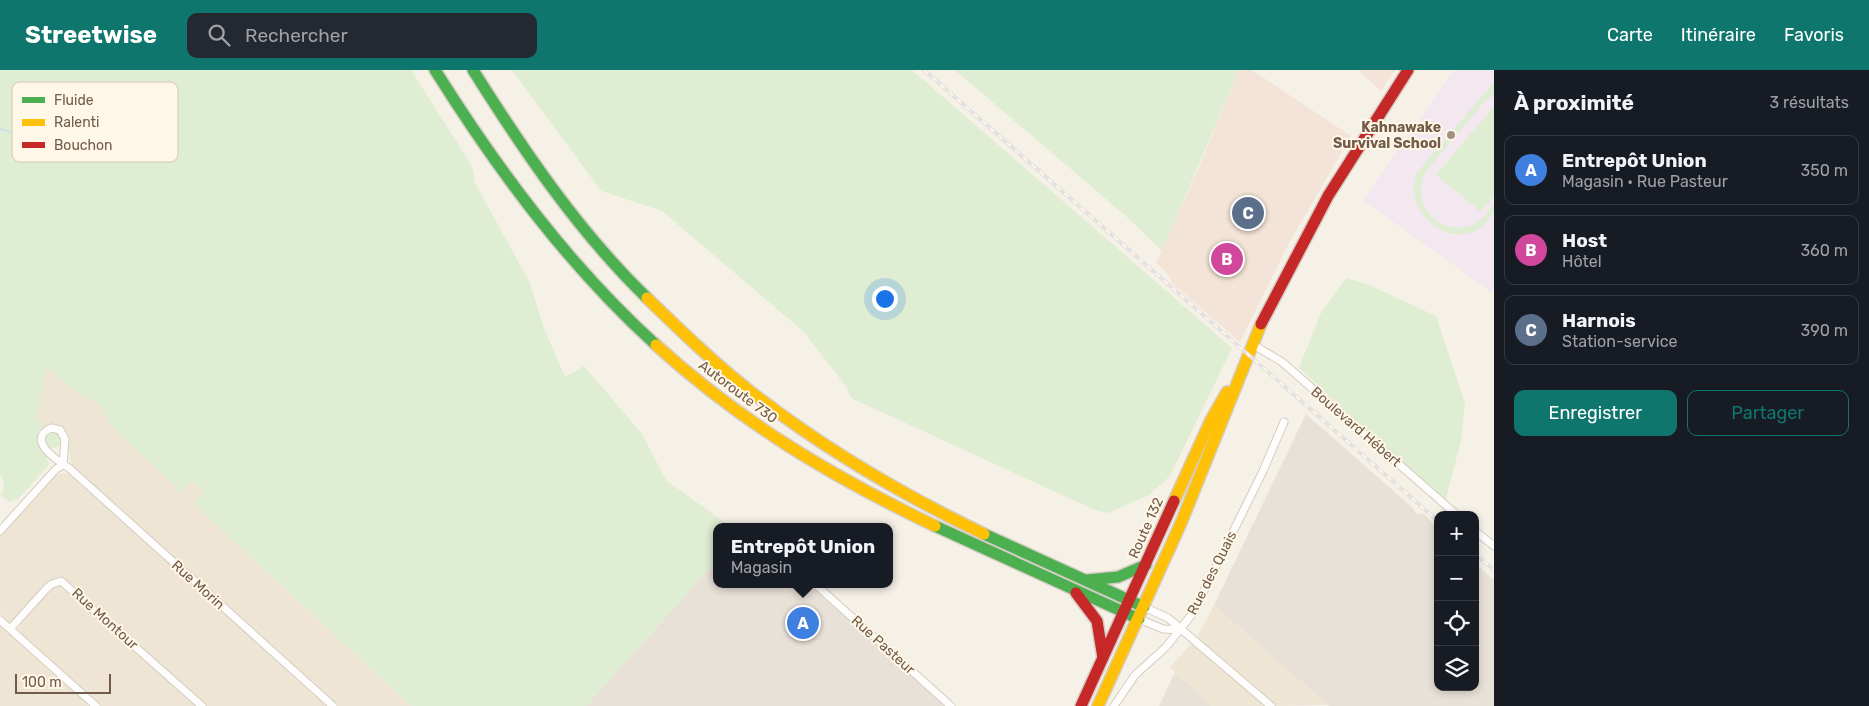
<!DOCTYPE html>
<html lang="fr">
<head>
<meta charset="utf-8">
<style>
  body { margin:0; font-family:Rubik,sans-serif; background:#242831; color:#f1f3f6 }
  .controls { position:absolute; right:15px; bottom:15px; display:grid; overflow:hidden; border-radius:10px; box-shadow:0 2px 8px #0003 }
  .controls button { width:45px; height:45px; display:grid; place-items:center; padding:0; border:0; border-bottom:1px solid #363941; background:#171b24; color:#f1f3f6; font:25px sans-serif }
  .scale { position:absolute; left:15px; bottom:12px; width:96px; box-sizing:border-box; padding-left:5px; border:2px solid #725b49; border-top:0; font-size:14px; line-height:18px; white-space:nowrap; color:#725b49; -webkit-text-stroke:4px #fff7e7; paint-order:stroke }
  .you { position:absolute; left:884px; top:228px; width:18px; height:18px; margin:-12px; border:4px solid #fff; border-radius:50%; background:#1a73e8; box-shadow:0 0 0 8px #1a73e833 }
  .badge { display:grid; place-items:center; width:32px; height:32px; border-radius:50%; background:#0f766e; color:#fff; font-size:16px; font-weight:700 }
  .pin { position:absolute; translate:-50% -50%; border:2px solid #fff; box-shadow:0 1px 5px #0006 }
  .popup { position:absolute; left:713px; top:453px; width:180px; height:65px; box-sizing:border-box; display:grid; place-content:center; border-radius:10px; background:#171b24; filter:drop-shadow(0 1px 4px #0005); font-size:16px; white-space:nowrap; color:#9ea1a6 }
  .popup b { font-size:19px; color:#f1f3f6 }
  .popup::after { content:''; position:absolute; left:50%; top:100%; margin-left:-10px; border:10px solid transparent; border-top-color:#171b24 }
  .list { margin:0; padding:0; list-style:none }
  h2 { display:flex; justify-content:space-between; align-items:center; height:65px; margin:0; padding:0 20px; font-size:21px }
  h2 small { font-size:16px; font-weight:400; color:#9ea1a6 }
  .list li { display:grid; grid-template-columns:32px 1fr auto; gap:15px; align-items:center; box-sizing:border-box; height:70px; margin:0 10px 10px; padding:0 10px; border:1px solid #363941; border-radius:10px }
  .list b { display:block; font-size:19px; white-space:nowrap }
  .list p { margin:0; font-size:16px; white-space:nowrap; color:#9ea1a6 }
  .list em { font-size:16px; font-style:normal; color:#9ea1a6 }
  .actions { display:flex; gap:10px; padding:15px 20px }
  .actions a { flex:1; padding:11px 0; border:1px solid #0f766e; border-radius:10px; text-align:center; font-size:18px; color:#0f766e }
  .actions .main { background:#0f766e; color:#fff }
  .icon { flex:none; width:28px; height:28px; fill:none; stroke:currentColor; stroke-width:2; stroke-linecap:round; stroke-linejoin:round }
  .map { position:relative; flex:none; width:1494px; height:636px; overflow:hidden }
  header { display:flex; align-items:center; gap:30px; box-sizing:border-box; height:70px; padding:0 25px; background:#0f766e; color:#fff }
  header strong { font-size:24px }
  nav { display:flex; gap:28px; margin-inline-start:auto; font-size:18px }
  .search { width:350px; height:45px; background:#242831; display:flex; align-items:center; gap:12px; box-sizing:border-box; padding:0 18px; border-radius:10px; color:#9ea1a6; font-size:19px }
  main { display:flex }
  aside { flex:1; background:#171b24 }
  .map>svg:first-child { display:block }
  .residential { fill:#efe5d4 }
  .commercial { fill:#f4e4d7 }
  .industrial { fill:#e8e1d8 }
  .education { fill:#f3e7f0 }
  .green { fill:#dfedd2 }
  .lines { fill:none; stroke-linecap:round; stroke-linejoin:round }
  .stream { stroke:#c9e1e5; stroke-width:2 }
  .street-casing { stroke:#d4ccc2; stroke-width:9 }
  .fast-casing { stroke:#d5cdc4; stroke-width:14 }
  .slow-casing { stroke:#d5cdc4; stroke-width:14 }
  .jam-casing { stroke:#d5cdc4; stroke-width:14 }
  .street { stroke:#fefdfb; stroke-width:7 }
  .fast { stroke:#4caf50; stroke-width:11 }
  .slow { stroke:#ffc107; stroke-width:11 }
  .jam { stroke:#c62828; stroke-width:11 }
  .rail-casing { stroke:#e4e1e3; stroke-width:4 }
  .rail { stroke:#fff7e7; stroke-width:2; stroke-dasharray:5.5; stroke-linecap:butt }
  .poi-dot { fill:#a09080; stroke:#fff7e7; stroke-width:2 }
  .labels { text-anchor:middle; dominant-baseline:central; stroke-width:4; stroke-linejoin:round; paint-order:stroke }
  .poi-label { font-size:14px; font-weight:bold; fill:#725b49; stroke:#fff7e7; text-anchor:end }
  .street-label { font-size:14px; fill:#725b49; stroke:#fff7e7 }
  .key { fill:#fff7e7; stroke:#d5c8b8; stroke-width:1 }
  .key-label { font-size:14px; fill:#725b49 }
</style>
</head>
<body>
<header>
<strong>Streetwise</strong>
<div class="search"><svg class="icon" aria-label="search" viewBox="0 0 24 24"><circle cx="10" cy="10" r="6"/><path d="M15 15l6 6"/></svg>Rechercher</div>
<nav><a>Carte</a><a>Itinéraire</a><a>Favoris</a></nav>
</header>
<main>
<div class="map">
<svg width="1494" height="636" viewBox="0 0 1494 636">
  <rect width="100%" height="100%" fill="#f6f1e7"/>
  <path class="residential" d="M46,296l32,28 20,9 83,89 10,-12 14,13 -10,12 216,201h-72l-268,-241 -4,-33 -12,-8 -11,3 -7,-9z
    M67,403l2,1 258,232h-122l-131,-120 -15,-10 -11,5 -35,40 -4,1 -9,-9v-77l52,-58 7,-4z
    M57,516l7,1 133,119h-96l-83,-76 5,-11 27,-30z
    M1214,535l114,100 -53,1 -78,-69z
    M0,554l92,82h-92z
    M1191,574l12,7 63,55h-54l-42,-39z"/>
  <path class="commercial" d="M1239,0h13l99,66 -63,109 -48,97 -67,-58 -5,-10 -12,-11 40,-89z
    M1358,0h37l-14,21z"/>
  <path class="industrial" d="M1306,344l108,95 2,5 8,-1 14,17v157h37v-124l19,17v126h-165l-115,-101z
    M717,490v24h91l137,122h-359z
    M1175,602l37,34h-53z"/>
  <path class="education" d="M1454,0h40v218l-3,4 -128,-92z"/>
  <path class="green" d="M0,0h411l61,96 3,17 54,98 16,50 20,46 19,-11 58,68 24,46 63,46 -12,1v33l-131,146h-175l-217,-202 10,-11 -12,-13 -11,12 -70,-67 -13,-22 -20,-9 -31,-27 -10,51 7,9c-16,15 4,23 5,38l-30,33 -9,4 -10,-8 4,-5 -1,-11 -3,-3z
    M512,0h400l320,278 -62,128 -21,19 -41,18 -11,-2 -246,-113 -4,-10 -42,-55 -143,-122 -61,-20z
    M955,0h284l-77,181 -34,-33z
    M1494,12v13l-9,6c-15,18 -30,36 -45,53 -5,7 -13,14 -16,22 -13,30 17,61 48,49 9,-3 16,-13 22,-21v8c-4,5 -8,11 -13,15 -27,20 -63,-4 -67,-34 -1,-6 2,-13 2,-19z
    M1494,36v90l-13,16 -45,-37z
    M1346,208l23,7 67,31 29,87 -4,38 -16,61 -146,-134 22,-55z
    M45 370a8 8 0 1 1 16 0a8 8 0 1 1-16 0Z"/>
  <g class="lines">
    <path class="stream" d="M0,59c34,12 34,-9 62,-8"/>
    <defs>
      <path id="street" d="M1252,274l30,18 175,153
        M63,395l2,-26 -5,-9 -9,-2c-26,12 7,33 18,40l264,238
        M0,461l56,-62 7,-4
        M1475,461l19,15
        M815,514l136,122
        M1144,537l24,11 103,88
        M1139,549l24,10 17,1
        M0,550l96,86
        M10,559l37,-41 5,-4 9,-3 141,125
        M1114,636l21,-31 31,-28 27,-34 70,-142 21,-49"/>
      <path id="fast" d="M435,0c63,100 133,195 221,275
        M473,0c51,81 105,161 174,228
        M935,456l204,93
        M984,464l160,73
        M1087,510l31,-3 28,-12"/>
      <path id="slow" d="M647,228c34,33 67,65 104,94 72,56 150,102 233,142
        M656,275c86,78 175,131 279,181
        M1174,431l37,-81 16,-28
        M1098,636l83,-183 80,-199"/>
      <path id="jam" d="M1261,254l67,-128 80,-126
        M1076,523l21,28 6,37
        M1081,636l93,-205"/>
    </defs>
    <use href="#street" class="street-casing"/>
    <use href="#fast" class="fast-casing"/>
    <use href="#slow" class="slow-casing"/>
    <use href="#jam" class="jam-casing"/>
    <use href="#street" class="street"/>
    <use href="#fast" class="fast"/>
    <use href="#slow" class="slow"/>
    <use href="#jam" class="jam"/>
    <defs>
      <path id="rail" d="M924,0l514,451
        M1475,484l19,16"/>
    </defs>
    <use href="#rail" class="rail-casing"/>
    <use href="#rail" class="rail"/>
  </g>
  <circle class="poi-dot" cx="1451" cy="65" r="5"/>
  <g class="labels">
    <g class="poi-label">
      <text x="1441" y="57">Kahnawake<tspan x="1441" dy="16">Survival School</tspan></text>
    </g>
    <g class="street-label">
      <text transform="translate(738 322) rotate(37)">Autoroute 730</text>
      <text transform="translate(1356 357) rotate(41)">Boulevard Hébert</text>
      <text transform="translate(1146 458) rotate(-66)">Route 132</text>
      <text transform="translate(1212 503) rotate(-63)">Rue des Quais</text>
      <text transform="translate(198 515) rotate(42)">Rue Morin</text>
      <text transform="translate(105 549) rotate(42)">Rue Montour</text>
      <text transform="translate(883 575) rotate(42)">Rue Pasteur</text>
    </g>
  </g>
  <rect x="12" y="12" width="166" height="80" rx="8" class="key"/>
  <rect x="22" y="27" width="23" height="6" fill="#4caf50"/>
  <rect x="22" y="49" width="23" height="7" fill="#ffc107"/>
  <rect x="22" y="72" width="23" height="6" fill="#c62828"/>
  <g class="key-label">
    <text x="54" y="35">Fluide</text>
    <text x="54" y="57">Ralenti</text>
    <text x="54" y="80">Bouchon</text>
  </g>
</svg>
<div class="controls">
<button>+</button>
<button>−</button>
<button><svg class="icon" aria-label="locate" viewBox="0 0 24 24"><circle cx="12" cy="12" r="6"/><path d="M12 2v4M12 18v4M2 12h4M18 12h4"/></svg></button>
<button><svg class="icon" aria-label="layers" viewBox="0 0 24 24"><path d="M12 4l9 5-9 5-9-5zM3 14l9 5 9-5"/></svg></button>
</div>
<div class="scale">100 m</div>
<div class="you"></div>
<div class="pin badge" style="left:803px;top:553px;background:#3f7fe0">A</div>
<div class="popup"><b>Entrepôt Union</b>Magasin</div>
<div class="pin badge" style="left:1227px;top:189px;background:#d1479c">B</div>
<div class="pin badge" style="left:1248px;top:143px;background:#5c6f8a">C</div>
</div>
<aside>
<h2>À proximité<small>3 résultats</small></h2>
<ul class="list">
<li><span class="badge" style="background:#3f7fe0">A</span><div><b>Entrepôt Union</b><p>Magasin · Rue Pasteur</p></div><em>350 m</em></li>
<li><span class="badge" style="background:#d1479c">B</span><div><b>Host</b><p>Hôtel</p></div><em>360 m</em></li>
<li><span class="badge" style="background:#5c6f8a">C</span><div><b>Harnois</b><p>Station-service</p></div><em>390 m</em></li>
</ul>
<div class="actions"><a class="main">Enregistrer</a><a>Partager</a></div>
</aside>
</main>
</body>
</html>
